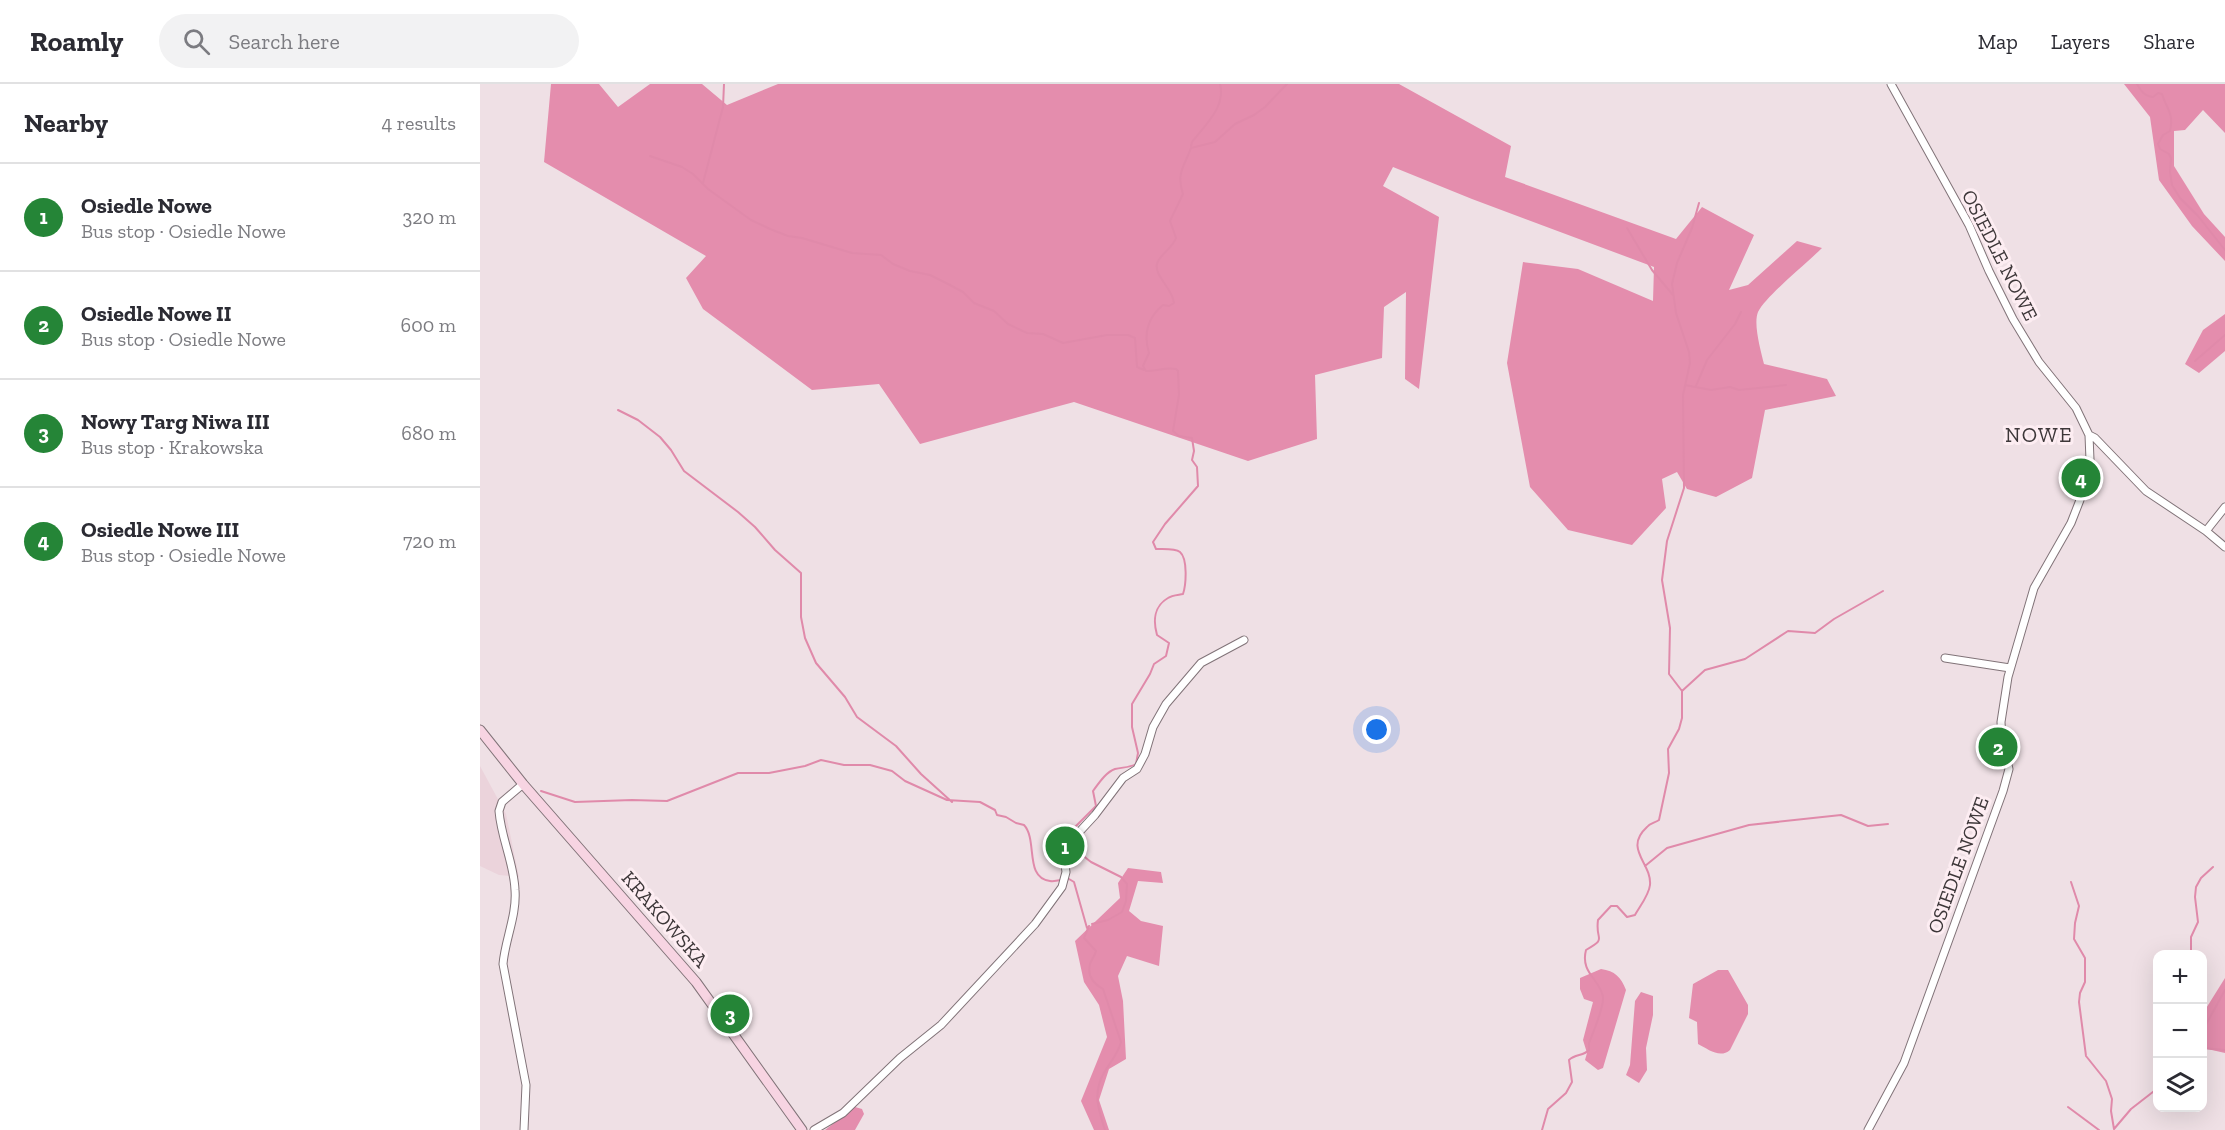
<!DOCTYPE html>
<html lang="en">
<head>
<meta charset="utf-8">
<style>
  body { margin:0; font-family:"Zilla Slab",serif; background:#f2f2f3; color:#2b2b33 }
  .controls { position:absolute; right:18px; bottom:18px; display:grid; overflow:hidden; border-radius:12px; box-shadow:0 6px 24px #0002 }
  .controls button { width:54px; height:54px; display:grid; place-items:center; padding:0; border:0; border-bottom:2px solid #e1e1e2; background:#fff; color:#2b2b33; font:30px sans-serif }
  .you { position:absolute; left:897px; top:646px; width:21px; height:21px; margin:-15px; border:4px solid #fff; border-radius:50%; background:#1a73e8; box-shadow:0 0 0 9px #1a73e833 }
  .badge { display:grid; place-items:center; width:39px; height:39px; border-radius:50%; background:#258537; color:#fff; font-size:20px; font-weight:700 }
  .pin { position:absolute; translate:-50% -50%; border:3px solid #fff; box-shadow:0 2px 6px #0006 }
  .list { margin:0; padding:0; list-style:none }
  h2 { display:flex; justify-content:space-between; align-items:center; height:78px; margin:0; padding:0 24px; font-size:26px }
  h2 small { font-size:20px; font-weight:400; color:#7c7c81 }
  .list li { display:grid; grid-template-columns:39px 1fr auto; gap:18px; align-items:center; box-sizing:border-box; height:108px; padding:0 24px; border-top:2px solid #e1e1e2 }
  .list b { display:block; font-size:22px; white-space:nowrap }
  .list p { margin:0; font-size:20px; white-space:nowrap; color:#7c7c81 }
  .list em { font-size:20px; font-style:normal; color:#7c7c81 }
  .icon { flex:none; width:33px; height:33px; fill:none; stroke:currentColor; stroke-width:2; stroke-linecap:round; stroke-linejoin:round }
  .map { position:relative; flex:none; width:1745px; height:1046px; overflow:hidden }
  header { display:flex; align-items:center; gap:36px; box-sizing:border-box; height:84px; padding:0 30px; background:#fff; border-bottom:2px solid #e1e1e2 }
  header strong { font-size:28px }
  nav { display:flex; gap:33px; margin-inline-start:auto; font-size:21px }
  .search { width:420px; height:54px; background:#f2f2f3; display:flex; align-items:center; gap:15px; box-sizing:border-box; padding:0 21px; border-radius:33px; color:#7c7c81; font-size:22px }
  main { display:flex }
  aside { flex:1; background:#fff }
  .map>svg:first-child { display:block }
  .built { fill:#ebd3db }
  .forest { fill:#e48dad }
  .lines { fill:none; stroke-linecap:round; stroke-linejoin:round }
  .stream { stroke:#e08aaa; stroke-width:2 }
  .street-casing { stroke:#817378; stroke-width:9 }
  .secondary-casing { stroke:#817378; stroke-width:11 }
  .street { stroke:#fff; stroke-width:7 }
  .secondary { stroke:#f7d4e2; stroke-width:9 }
  .labels { text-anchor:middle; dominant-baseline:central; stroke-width:6; stroke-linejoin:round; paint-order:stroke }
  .street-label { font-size:20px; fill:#3d3739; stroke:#fdedf2 }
  .neighbourhood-label { font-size:21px; letter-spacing:1.5px; fill:#3d3739; stroke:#fdedf2 }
</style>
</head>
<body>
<header>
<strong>Roamly</strong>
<div class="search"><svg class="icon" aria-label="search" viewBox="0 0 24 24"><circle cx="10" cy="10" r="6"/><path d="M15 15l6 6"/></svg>Search here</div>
<nav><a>Map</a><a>Layers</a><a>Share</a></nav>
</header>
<main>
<aside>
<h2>Nearby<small>4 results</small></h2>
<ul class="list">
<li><span class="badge">1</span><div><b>Osiedle Nowe</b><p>Bus stop · Osiedle Nowe</p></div><em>320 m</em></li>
<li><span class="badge">2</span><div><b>Osiedle Nowe II</b><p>Bus stop · Osiedle Nowe</p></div><em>600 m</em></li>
<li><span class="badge">3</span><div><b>Nowy Targ Niwa III</b><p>Bus stop · Krakowska</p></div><em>680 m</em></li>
<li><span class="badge">4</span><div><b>Osiedle Nowe III</b><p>Bus stop · Osiedle Nowe</p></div><em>720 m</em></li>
</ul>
</aside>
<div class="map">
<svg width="1745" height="1046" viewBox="0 0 1745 1046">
  <rect width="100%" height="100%" fill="#efe0e5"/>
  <path class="built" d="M0,682l26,48 13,63 -20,-2 -19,-9z"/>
  <path class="forest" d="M71,0h48l19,23 32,-23h52l25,21 51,-21h621l112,62 -6,31 171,62 26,-32 52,28 -25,55 19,-5 49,-44 25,7c-15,15 -56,48 -64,64 -5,12 3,39 6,52l63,15 9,17 -71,14 -13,68 -36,19 -29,-8 -10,-17 -15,7 4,29 -34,37 -64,-15 -38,-43 -23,-124 16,-101 55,7 75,32 1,-34 -182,-68 -79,-32 -10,19 56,31 -20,172 -14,-10 1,-87 -22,15 -2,51 -67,17 2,64 -69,22 -174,-59 -154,42 -41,-60 -67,6 -109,-81 -17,-31 20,-22 -162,-94z
    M1644,0h101v49l-22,-23 -18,20 -11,1v35l30,48 21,23v24l-33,-35 -33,-46 -9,-63z
    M1745,230v37l-26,22 -14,-9 18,-34z
    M648,784l33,4 2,11 -25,-2 -9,30 12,10 22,5 -4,40 -32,-10 -9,20 5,25 3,58 -17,10 -10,31 10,30h-15l-13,-29 26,-64 -8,-32 -15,-23 -9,-41 45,-43 -2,-15z
    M1121,885c14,2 20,8 25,21l-23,78 -5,2 -13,-10 2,-7 -4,-13 10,-38 -9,-3 -4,-10v-11z
    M1238,886h10l20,35v9l-18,36c-10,9 -22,-1 -32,-6l-1,-22 -8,-4 4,-34z
    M1745,894v75l-22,-5v-29l2,-9z
    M1161,908l12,4v19l-7,33 1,22 -8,13 -13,-8 4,-10 5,-64z
    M375,1023l7,2 2,5 -9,16h-30z"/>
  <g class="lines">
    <path class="stream" d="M1657,0c4,7 7,12 16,13l5,-4 4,1c5,16 12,19 8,37l-7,4 -5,9 2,5 9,5 2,4 -1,14 2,13 8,13 18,18 27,34
      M711,62l1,-4c13,-17 34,-35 28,-58
      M170,72l32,11 11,7 15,15 43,31 19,9 18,7 14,2 50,15 29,2 12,9 17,7 20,4 18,9 15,8 11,11 20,8 14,13 19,9 16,1 20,9 44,-8h21l7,3 2,29 7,3
      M223,99l20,-76 1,-23
      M1147,144l25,42 21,25
      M1715,277l30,-26
      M1205,301l26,5 19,-3 9,3 47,-5
      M1216,302l11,-26 28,-36 6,-12
      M138,326l20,10 22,17 11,13 13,21 54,41 17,15 20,23 26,23v44l4,21 11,25 29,34 12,20 39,29 25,28 31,28
      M1202,607l23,-21 40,-11 43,-28 27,2 19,-14 49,-28
      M61,707l34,11 57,-2 35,1 71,-28h31l36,-7 16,-6 23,5h26l22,6 13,10 42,19 33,2 15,8 2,5 9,2 10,6 8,2c14,15 0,53 26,56 6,1 13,-2 19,-2l5,3 13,46
      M585,758l5,-10 26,-26 -3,-15c6,-8 13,-19 22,-22 8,-2 14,-1 21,-5l2,-11 -6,-26v-23l18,-30 4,-10 12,-8 3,-13 -12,-8c-4,-14 -3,-29 11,-37 4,-3 10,-3 15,-4 3,-9 5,-35 -3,-42 -5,-4 -17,-3 -24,-3l-3,-7 12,-18 33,-38 -1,-19 -5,-7 2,-9 -2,-13 -13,-2 -6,-5 6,-36 -1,-24 -2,-2c-10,-2 -19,2 -30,2l-3,-5 6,-13c-6,-19 -1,-36 14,-48l6,1 5,-3c-1,-14 -20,-27 -17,-39 2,-9 15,-15 19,-26l-6,-17 13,-27c-7,-21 1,-27 8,-46l24,-6 20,-18 19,-9 11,-8 22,-23
      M592,763l19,15 30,15 6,7 -1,17 -4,11 -14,8 -16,4
      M1165,782l22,-18 82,-23 92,-10 27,11 20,-2
      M1591,798l8,24 -4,17 -1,16 11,19v24l-5,11 -1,9 7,54 20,25 6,18 -1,12 3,18
      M609,842l-5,12 12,13c-1,5 -5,9 -6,13 -3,12 4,20 13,25l18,53c-3,12 -10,19 -16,29 -13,21 -7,38 0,59
      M1711,870v-17l7,-15 -3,-25 1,-10 5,-9 12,-11
      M1722,948l23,-42
      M1722,964l23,2
      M1588,1023l31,23
      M1634,1045l17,-20 27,-21
      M1062,1046l6,-21 18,-16 6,-11 -3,-22c6,-6 15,-4 20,-10v-7c4,-10 15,-36 14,-46 -3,-18 -23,-24 -17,-47 22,-13 9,-8 12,-30l13,-14h6l10,11 8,-2c5,-9 14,-20 15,-30 2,-22 -27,-36 -3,-58 3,-4 8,-4 12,-7l10,-47 -1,-24 11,-20 3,-11v-27l-13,-17 1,-46 -8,-48 5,-39 17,-53 -1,-93 7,-32 -1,-11 -13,-39 -4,-29 5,-21 15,-35 7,-25"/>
    <defs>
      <path id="street" d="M1609,351l6,3 51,53 60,40 19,16
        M1726,447l19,-24
        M1465,574l65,10
        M43,700l-21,18 -3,9c2,27 15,52 16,79 2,25 -10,50 -12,74l23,121 -2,45
        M334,1046l29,-17 57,-55 41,-33 94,-101 27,-37 4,-15 -2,-15 6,-15 25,-27 28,-37 14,-9 8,-15 8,-27 13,-23 35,-41 43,-23
        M1388,1046l36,-67 99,-272 6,-22 -7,-28 -1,-19 7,-45 26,-89 37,-65 9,-23 10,-40 -1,-25 -13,-27 -37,-46 -26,-43 -24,-48 -20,-46 -78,-141"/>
      <path id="secondary" d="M0,646l43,54 173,198 106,148"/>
    </defs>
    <use href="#street" class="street-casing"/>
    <use href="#secondary" class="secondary-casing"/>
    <use href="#street" class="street"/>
    <use href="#secondary" class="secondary"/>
  </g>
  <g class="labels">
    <g class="street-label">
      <text transform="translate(1520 171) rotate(63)">OSIEDLE NOWE</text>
      <text transform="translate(1478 781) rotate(-70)">OSIEDLE NOWE</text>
      <text transform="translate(185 835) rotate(49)">KRAKOWSKA</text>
    </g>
    <g class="neighbourhood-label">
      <text x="1559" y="350">NOWE</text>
    </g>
  </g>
</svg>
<div class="controls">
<button>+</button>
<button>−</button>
<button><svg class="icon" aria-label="layers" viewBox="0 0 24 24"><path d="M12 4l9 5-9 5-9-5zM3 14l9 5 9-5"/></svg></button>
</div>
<div class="you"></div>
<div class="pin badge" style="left:585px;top:762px">1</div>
<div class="pin badge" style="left:1518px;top:663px">2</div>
<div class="pin badge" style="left:250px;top:930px">3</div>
<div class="pin badge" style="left:1601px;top:394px">4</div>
</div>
</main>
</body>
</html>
